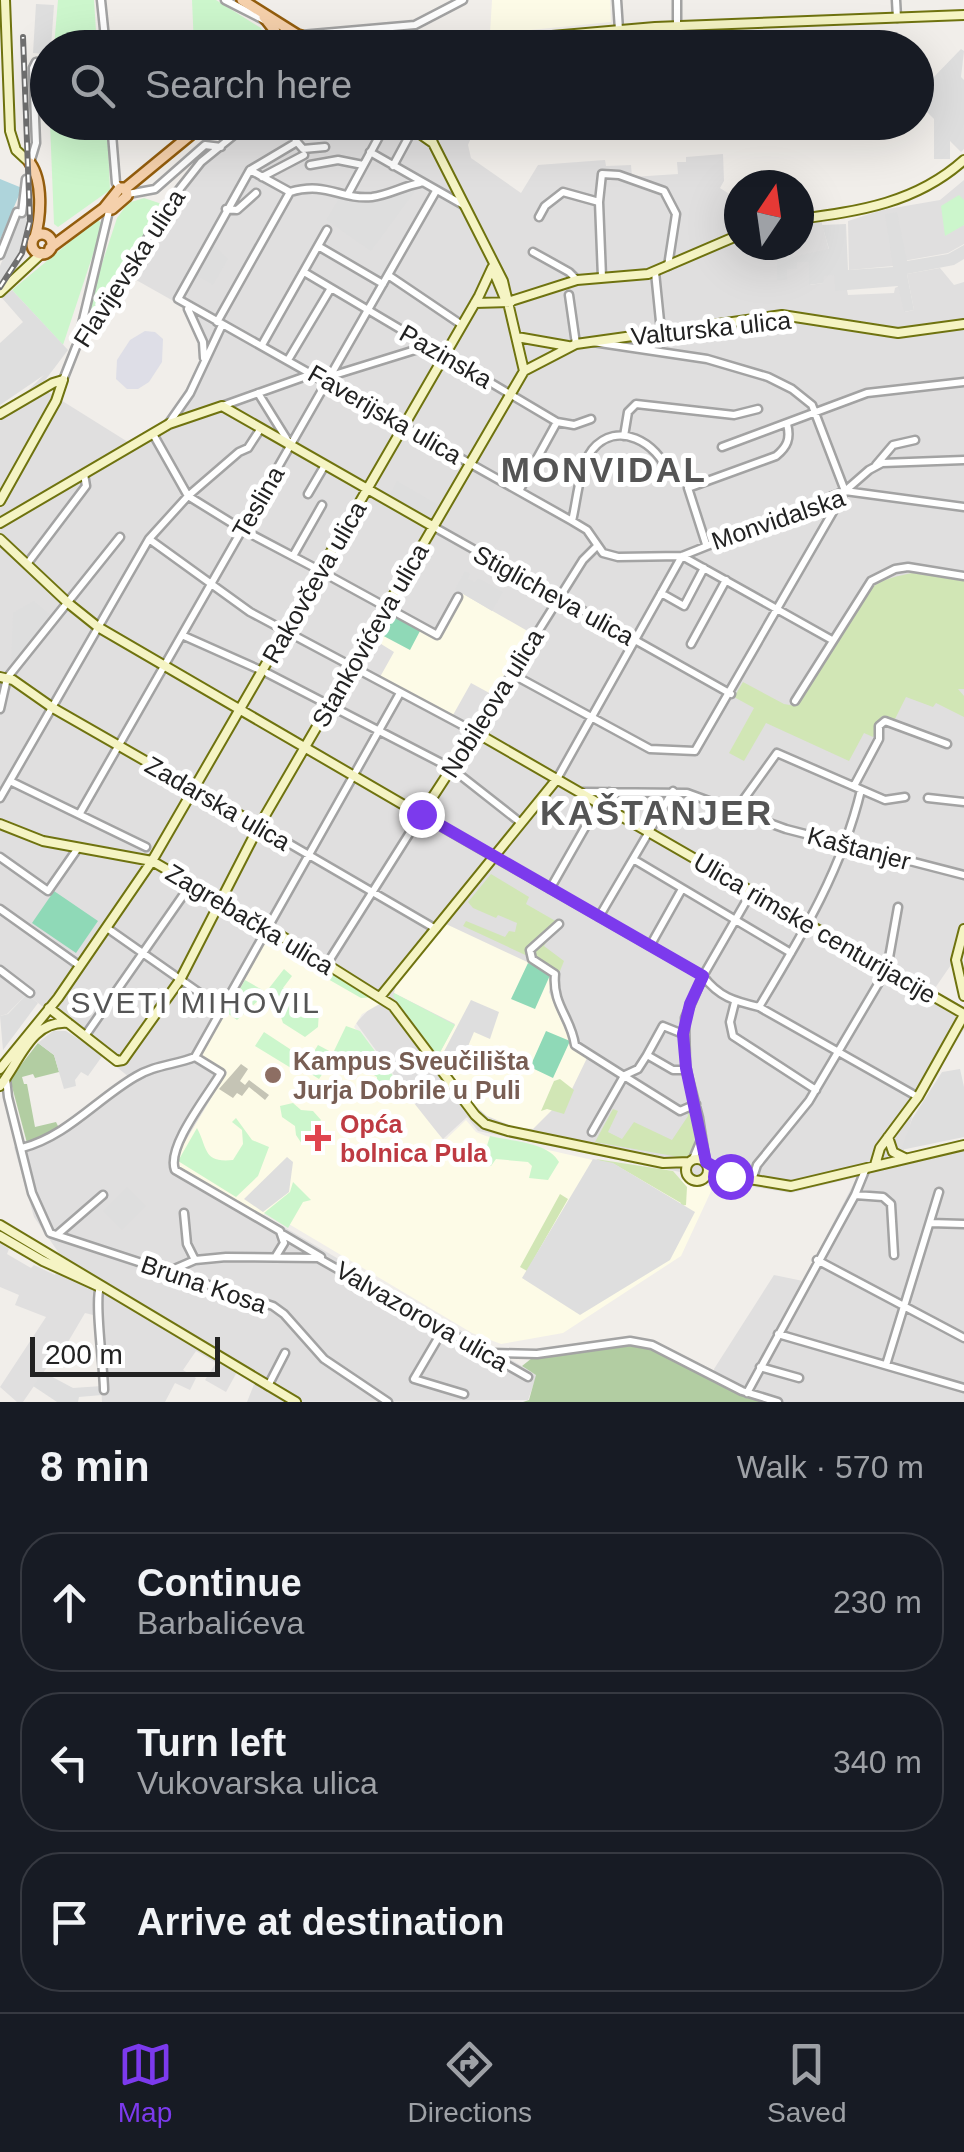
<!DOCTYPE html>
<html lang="en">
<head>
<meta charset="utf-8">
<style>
  body { margin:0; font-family:Arial,sans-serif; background:#20242c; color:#f1f3f6 }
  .compass { position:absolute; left:724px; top:170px; width:90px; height:90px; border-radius:50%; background:#171b24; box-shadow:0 10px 40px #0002; rotate:13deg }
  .scale { position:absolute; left:30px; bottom:25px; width:190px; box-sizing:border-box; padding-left:10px; border:5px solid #222; border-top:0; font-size:28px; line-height:35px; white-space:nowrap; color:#222; -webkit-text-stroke:8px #fff; paint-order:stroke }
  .stop { position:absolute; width:30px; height:30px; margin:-22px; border:8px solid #7c3aed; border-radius:50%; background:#fff }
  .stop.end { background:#7c3aed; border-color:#fff; box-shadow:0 2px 10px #0008 }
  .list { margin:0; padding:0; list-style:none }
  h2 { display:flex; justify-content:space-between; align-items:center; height:130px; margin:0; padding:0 40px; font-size:42px }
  h2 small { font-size:32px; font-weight:400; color:#9ea1a6 }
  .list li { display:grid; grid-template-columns:65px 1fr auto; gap:30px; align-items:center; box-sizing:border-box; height:140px; margin:0 20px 20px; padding:0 20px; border:2px solid #363941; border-radius:40px }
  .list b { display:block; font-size:38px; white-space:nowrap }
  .list p { margin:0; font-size:32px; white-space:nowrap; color:#9ea1a6 }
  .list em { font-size:32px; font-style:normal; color:#9ea1a6 }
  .icon { flex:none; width:55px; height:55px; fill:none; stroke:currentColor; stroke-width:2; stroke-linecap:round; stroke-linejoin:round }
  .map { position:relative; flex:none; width:964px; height:1402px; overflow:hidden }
  .search { position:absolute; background:#171b24; box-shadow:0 10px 40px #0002; left:30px; right:30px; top:30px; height:110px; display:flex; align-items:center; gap:25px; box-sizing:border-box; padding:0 35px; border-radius:55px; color:#9ea1a6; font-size:38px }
  .sheet { height:610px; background:#171b24 }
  nav { display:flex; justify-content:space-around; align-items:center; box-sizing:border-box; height:140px; border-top:2px solid #363941; background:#171b24; font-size:28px; color:#9ea1a6 }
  nav a { display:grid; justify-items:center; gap:5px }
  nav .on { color:#7c3aed }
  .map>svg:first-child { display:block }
  .residential { fill:#e0dfdf }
  .education { fill:#fdfbe7 }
  .construction { fill:#c5c4b5 }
  .grass { fill:#d1e6b5 }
  .forest { fill:#b2cda2 }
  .park { fill:#ccf6cc }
  .pitch { fill:#8fd9b7 }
  .parking { fill:#dedede }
  .plaza { fill:#dedee7 }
  .water { fill:#aed4db }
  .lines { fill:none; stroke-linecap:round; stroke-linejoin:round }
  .street-casing { stroke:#a3a3a3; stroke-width:11 }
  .secondary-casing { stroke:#6f730f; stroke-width:12 }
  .primary-casing { stroke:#935d0d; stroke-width:14 }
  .street { stroke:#fff; stroke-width:6 }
  .secondary { stroke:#f5f4c4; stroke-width:8 }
  .primary { stroke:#f5d0ab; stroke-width:9 }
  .rail-casing { stroke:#707070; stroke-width:6 }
  .rail { stroke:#fff; stroke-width:2.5; stroke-dasharray:8; stroke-linecap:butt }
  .route { stroke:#7c3aed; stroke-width:12 }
  .education-dot { fill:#8d6e63; stroke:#fff; stroke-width:4 }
  .health-dot { fill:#e0444e; stroke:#fff; stroke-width:4 }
  .labels { text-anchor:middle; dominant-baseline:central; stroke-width:10; stroke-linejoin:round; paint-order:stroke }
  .street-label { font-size:25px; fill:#222; stroke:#fff }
  .education-label { font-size:25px; font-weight:bold; fill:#785e54; stroke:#fff; text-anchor:start }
  .health-label { font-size:25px; font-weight:bold; fill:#be3a42; stroke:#fff; text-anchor:start }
  .quarter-label { font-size:30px; letter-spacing:2.5px; fill:#555; stroke:#fff }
  .district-label { font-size:35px; font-weight:bold; letter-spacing:2.5px; fill:#555; stroke:#fff }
</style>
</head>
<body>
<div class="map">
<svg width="964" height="1402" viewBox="0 0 964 1402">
  <rect width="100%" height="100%" fill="#f1eeea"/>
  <path class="residential" d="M218,123h281l-24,5 -7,17 3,13 50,35 17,-28 67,-5 1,6 25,-1 1,12 46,-3 -1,-12h9v-5l37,-3 1,27 -4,7 17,11 2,-3v23l-8,11 8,15h60v-19l22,-6 8,30 -52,10 1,20h9v-11h9l1,-7h13v23l13,-2v-8h12v15h12l1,5 46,-2 1,-5 4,-2 6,26 9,-2 -7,-36 33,-6 14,17 10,-3v664l-31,45 31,16v22l-50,80 -13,52 63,-13v254h-196l-52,-24 -2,-9 60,-94 29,6 54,-104 -66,16 -37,-6 -276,-56 -11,-14 -24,22 -47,-53 3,-4 -43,-59 23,-24 -109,-67 -70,120 28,19 -52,86v7l361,211 -9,25 -281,2 8,-20 -18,-10 -11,20 -21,-12 11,-17 -20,-12 -13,19 13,8 -6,12 -15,-7 -10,19h-63l-4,-67 -5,-20 -8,-2 -27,46 -4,-2 -31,45h-6l-17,-15 46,-70 -31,-12 4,-10 -19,-8v-44l9,6 -2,5 24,14 3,-3 21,10 8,-16 -29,-42 -20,-70 34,-10 81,-60 -102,-83 -20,20 -7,2v-605l40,-24 88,55 4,6 37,-18 6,-20 13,-18 13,-33 -3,-23 -14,-29 -62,-35 55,-89 46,-46z
    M964,180v64l-16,9 -45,8 -10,5 -44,4 -1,-49 34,-11 58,-10z"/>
  <path class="education" d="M492,0h118l1,22 -121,12z
    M463,594l68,39 -38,62 -22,-12 -18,32 -73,-38 14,-25 -21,-13 16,-28 48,27z
    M446,924l107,50 -4,18 25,58 13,8 -16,33 -38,38 -19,-2 -27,-11 -16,-14 -33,-46 17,-32 -61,-31 2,-7z
    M270,933l113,69 -21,12 -8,13 90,114 22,-21 10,12 10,4 227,51 -32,69 -118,77 -62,11 -29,-11 -205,-122 -5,5 -86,-51 -2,-5 53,-88 -28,-19z"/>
  <path class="construction" d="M241,1064l7,5 -8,12 5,4 4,-5 20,15 -4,5 -16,-13 -7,9 -5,-3 -4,5 -14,-9z"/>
  <path class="grass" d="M912,573l52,8v108h-6l6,7v21l-28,-14 -3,4 -27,-10 -11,22 -13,-3 -9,21 -9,-4 -15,28 -83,-38 -22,38 -15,-8 25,-45 -20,-11 9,-15 41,22 12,2c16,-26 56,-104 78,-120 11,-8 25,-10 38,-13z
    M491,874l38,23 -3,7 33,19 -15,23 20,15 -4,10 -97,-45 3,-5 39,16 4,-6 6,1 2,-9 -19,-8 -2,3 -23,-10 -5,-6z
    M560,1079l14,11 -10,24 -17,-5 -6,2 13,-30z
    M696,1108l3,10 -7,35 -8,5 -89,-16 18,-33 5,2 -10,21 14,7 12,-17 38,18 16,-24 -1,-4z
    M596,1159l77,12 14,16 -1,18 -6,1 1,-3 -67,-39 -4,2z
    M560,1194l8,5 -41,72 -7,-4z"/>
  <path class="forest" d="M38,1043l16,12 5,17 -24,6 -2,-4 -11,3 2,7h3l8,43 21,-5 3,6 -11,9 -21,6 -17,-64z
    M609,1342l43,3 116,57h-245l6,-2 7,-25 -14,-9 15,-12z"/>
  <path class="park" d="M58,0h36l3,47h-43z
    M192,0h24l45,28 6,18 -73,1z
    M50,123h57l3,67 -52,37 -4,-3z
    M959,195l5,5v25l-19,11 -4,-30z
    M144,198l18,6 -40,68 -42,59 37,-113 11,-15z
    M96,220l5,2 -1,11 -37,112 -51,-55z
    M286,942l88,55 -13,1 -68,-39 -5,-5z
    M284,969l8,7 -9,12 36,23 -1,16 -13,10 -22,-14 -4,-12 -19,-12 -23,21 -11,-8 19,-32 21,12z
    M394,993l61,32 -17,31 -45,-60z
    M346,1026l14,5 37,50 -8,8 -12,-7v-5l-8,-5 -4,2 -8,-4 -2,-7 -21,-7 -15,23 -16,-10 15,-24 15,8z
    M264,1032l35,23 -8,13 -36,-22z
    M293,1103l8,7 12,1 8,9 -19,24 -6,-9 -1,-9 -13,-9 -2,-11z
    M236,1118l16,22 17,7 -11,29 -22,21 -58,-36 19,-33c11,21 6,35 36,32l10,-16 -1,-14 -10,-8z
    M490,1136c20,5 59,6 69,26l-11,18 -19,-2 3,-12 -4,-4 -32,-3 -5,7 -10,-1z
    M293,1182l18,18 -8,2 -15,26 -24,-15 26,-21z"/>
  <path class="pitch" d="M389,614l31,17 -10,19 -32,-17z
    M54,891l44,30 -22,32 -44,-30z
    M528,963l23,10 -16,36 -24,-10z
    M546,1031l24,10 -17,37 -23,-11z"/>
  <path class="parking" d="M36,4l18,1 -3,42 -3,1 -1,6 -14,-1z
    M770,30l2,17h-122v-12z
    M961,49l3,2 -3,26 3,3v69l-3,3 -11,-11v18h-16v-40l-17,-17 14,-14 -3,-5z
    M409,185l7,5 -45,61 -45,-31 17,-28 26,5z
    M897,212l10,49 41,-7 16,-9v14l-10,6 -47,9 7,36 -10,2 -6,-26 -63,5 -1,-16 -10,1 -1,7 -14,2v-23h-12v7h-10v11h-10v-20l52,-11 -7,-24 24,-1 2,46 45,-3 -8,-53z
    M21,215l6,3 -1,17 -12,28 -14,18v-15z
    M210,242l18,17 -15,26 -19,-11z
    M12,290l56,60 -28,37 -40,24v-4l22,-11 22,-21 -44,30v-62l23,-21 -21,-24z
    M397,481l45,26 -9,17 -45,-26z
    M465,571l5,3 -2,5 7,3 3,-4 25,14 -11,19 -37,-22z
    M34,601l19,16 -40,50 -2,-2 2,-52z
    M27,994l11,9 -35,47 -3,-34 8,-2z
    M471,1000l28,12 -9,27 -16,-7 -13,31 -15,5 -6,-9z
    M53,1031h13l37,24 -15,21 -7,-4 -6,8 1,6 -12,3 -10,-34 -16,-12z
    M960,1069l4,18v50l-63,13 11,-31 30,-47z
    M287,1157l6,5 -4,30 -26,20 -19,-13z
    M593,1159l20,4 82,49 -25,48 -90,55 -58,-37z
    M127,1187l19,19 -24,24 -19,-19z
    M43,1372l30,16 29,-2v9l-23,2 -1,5h-21l-24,-16z"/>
  <path class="plaza" d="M145,331l10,1 8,7 -1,23 -13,20 -11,7h-11l-11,-10 1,-19 13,-20z"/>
  <path class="water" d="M0,179l22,9 -22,52z"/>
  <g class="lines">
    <defs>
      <path id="street" d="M101,0l5,48
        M225,0l39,20
        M617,0l2,30
        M677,0v26
        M896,0l1,18
        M301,35l114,-10 48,-25
        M656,44l110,-5 1,9
        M333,48l-2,-7 6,-8
        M111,122l5,61 4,5
        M286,122l11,20
        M297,142l-47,28 -72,129 394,222 15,9 16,23 15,4 64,-1 163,-65 119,16
        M297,142l6,7 22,-2
        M370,152l95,54
        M30,163l6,-20 -3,-75 3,-6 12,-1
        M310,165l28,-5 25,5
        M393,166l20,-37
        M250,170l40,22
        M262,177l42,-22
        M290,192c37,-11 50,8 82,5 17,-2 31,-11 48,-14
        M128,194l27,-5 50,-44 16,2
        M348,194l39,-72
        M599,202l3,-28 17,1 45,16 12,23 -8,52
        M226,209l11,1 19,-17
        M539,217l6,-11 18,-14 36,10 3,75
        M318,246l65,38
        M533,252l36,20 8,8
        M0,255l17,-43 5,1 4,-34
        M304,272l253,150 17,3 17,-6
        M655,272l6,59
        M388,275l74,50
        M569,295l7,49
        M188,309l15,33 1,16
        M217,322l73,-130
        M593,342l114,17 61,18 24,12 20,16 33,86
        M77,345l32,-134
        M262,345l65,-115
        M288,360l43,-72
        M331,376l84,-26 9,-7
        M63,380l13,-33 49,-71 42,-71 34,-43 49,-40
        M258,393l33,53
        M222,406l90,-32
        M169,423l21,-30 32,-68
        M153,434l35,62 55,34 74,39
        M624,436l4,-24 8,-8 98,11 24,-6
        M722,447l145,-54 97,-11
        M876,465l17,-20 22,-5
        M519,491l38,-69
        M308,494l17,-29
        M572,521c5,-20 7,-54 20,-71 25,-31 66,-7 76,23
        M434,527l297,167
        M149,539l101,73 225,120 108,-172 13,-13
        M706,544l-18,-56 88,-32c11,-9 15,-17 11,-32
        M293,556l29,-51
        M27,564l59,-78 -2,-12
        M324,573l113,62 21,-38
        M661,593l23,13 20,-38
        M184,636l74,33
        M691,644l35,-64
        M267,673l184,95 70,55
        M512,674l138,75 45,2 150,-260 24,-21 13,-7 82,-3
        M795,701l76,-120 24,-12 13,-2 56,9
        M0,709l7,-31 113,-141
        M557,779l125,-223 150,84
        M10,781l136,66
        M854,786l25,-47v-13l6,-5 62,23
        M583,792l104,1 99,36 178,46
        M0,798l149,-259 39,-43 51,-44 9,-4 13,-20
        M928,798l36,4
        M736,810l41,-57 108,47 20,-3
        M80,813l356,-622
        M259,826l177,103
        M0,857l48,34 30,-43
        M633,859l158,94
        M550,889l49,-86 10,-11
        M0,909l80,57
        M599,917l74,-126
        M559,924l-29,26 2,9 23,15c-3,31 16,43 20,71l49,31 -32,56
        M107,928l114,80
        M650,946l32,-57
        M327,964l94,-149 282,161c16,21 31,25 56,31l159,90
        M0,970l30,23
        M735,1002l-5,20 3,14 83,54
        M759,1007c42,-70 83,-137 102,-217
        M683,1034l-20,-8 -16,29 26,15h14
        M85,1036l106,-152
        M195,1057l205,-364
        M625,1075l13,-6 9,-14
        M624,1076l56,35 16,-7
        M6,1078l2,19 24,96 18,40 223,73 11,8 40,45 64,43
        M22,1148c45,-12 74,-48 113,-71 19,-12 40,-12 60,-20l26,16c-13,22 -55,74 -46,97l105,61 4,12 -8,13
        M693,1159l8,-19
        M706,1162l-7,-44 -13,-50 -1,-50 18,-42 49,-85
        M752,1180l5,-15 52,-64 78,-132 11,-62
        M855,1195l28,2 8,7 3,51
        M184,1213l3,31 8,16
        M930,1223l34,1
        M58,1234l45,-39
        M284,1235l37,22
        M817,1260l147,78
        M172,1270l23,-10 31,-3 92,1 210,119
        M100,1287c-6,14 4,82 4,103
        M444,1328l-30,51 50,15
        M778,1334l186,54
        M493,1353l44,1 93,-13 22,4 90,46 36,11
        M886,1365l53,-173
        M760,1367l39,11
        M268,1386l17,-33
        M747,1393l108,-198 11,-27"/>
      <path id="secondary" d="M5,0l5,131 6,19 14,13
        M306,40l17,8
        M355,48l149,-8 151,-13 309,-12
        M411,122l2,7 20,14 -8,-21
        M433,143l70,138 21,90
        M799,219c61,-8 117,-16 165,-59
        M493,270l12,29
        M0,292l42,-39
        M508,302l69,-22 71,-6 91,-39
        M475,303l36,-1
        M517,337l51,9
        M0,414l53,-31 10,-3
        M0,501l56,-100 7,-21
        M0,523l169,-99 53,-18 212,121
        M0,539l68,64 30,24 323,188 54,-83 489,282
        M0,677l13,3 40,28 206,118
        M0,824l43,17 109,20 128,74 113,71 82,109 10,9 23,7 155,32 26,-1
        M964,929l-8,31 8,36
        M380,997l177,-218
        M49,1008l68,53 6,-1 57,-80 79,-154 265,-455 52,-27 206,-29 116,18 66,-9
        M0,1069l58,-71 94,-137 327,-565 13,-28
        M0,1086c20,-25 31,-66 68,-63
        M888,1137l5,15 12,6
        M686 1170a11 11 0 1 1 22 0a11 11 0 1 1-22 0Z
        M875,1165l5,-17 38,-51 46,-82
        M708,1166l23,10 60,10 173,-41
        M0,1225l296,177
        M0,1236l43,25 57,26"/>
      <path id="primary" d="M242,0l54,34
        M264,17l11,14 4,13
        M278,48c4,-13 14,-17 25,-11l6,11
        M30,163c13,18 11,53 5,74
        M104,208l8,1 15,-13 -1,-8
        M32 244a10 10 0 1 1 20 0a10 10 0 1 1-20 0Z
        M50,248l54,-40 16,-20h6l80,-66"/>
    </defs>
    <use href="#street" class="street-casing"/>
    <use href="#secondary" class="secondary-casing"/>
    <use href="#primary" class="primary-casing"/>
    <use href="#street" class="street"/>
    <use href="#secondary" class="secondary"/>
    <use href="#primary" class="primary"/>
    <defs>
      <path id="rail" d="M0,287l22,-34 8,-32 -7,-184"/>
    </defs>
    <use href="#rail" class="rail-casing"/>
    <use href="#rail" class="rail"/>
  </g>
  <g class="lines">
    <path class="route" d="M421,814l282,162 -13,28 -7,30 3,34 20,94 24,14"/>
  </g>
  <circle class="education-dot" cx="273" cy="1075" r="10"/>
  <path class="health-dot" d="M313 1123h10v10h10v10h-10v10h-10v-10h-10v-10h10z"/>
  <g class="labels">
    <g class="street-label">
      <text transform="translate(129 268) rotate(-57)">Flavijevska ulica</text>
      <text transform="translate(711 328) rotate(-6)">Valturska ulica</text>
      <text transform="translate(446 356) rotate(30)">Pazinska</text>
      <text transform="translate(385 414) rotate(30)">Faverijska ulica</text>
      <text transform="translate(258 502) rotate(-60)">Teslina</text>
      <text transform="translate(778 519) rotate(-19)">Monvidalska</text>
      <text transform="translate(314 582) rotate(-60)">Rakovčeva ulica</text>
      <text transform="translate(554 595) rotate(29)">Stiglicheva ulica</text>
      <text transform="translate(370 635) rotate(-60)">Stankovićeva ulica</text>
      <text transform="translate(492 703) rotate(-58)">Nobileova ulica</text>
      <text transform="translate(218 803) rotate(30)">Zadarska ulica</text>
      <text transform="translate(859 848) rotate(15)">Kaštanjer</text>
      <text transform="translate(250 919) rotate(31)">Zagrebačka ulica</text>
      <text transform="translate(815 928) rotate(30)">Ulica rimske centurijacije</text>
      <text transform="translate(204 1284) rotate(19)">Bruna Kosa</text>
      <text transform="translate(422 1316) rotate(30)">Valvazorova ulica</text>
    </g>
    <g class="education-label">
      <text x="293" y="1061">Kampus Sveučilišta<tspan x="293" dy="29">Jurja Dobrile u Puli</tspan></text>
    </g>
    <g class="health-label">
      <text x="340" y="1124">Opća<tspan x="340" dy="29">bolnica Pula</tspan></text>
    </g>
    <g class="quarter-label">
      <text x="196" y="1002">SVETI MIHOVIL</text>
    </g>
    <g class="district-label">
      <text x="604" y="469">MONVIDAL</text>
      <text x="657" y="812">KAŠTANJER</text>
    </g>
  </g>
</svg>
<svg class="compass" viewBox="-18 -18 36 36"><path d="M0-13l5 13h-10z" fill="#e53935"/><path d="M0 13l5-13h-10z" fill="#9ea1a6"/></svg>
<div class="scale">200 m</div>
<div class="stop" style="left:730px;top:1176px"></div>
<div class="stop end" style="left:421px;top:814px"></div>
<div class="search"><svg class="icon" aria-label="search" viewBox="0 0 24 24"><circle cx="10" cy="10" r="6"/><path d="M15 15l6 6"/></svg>Search here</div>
</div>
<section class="sheet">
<h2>8 min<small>Walk · 570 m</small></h2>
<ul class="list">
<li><svg class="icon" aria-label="ahead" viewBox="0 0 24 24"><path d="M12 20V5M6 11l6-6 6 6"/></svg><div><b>Continue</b><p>Barbalićeva</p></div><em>230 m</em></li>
<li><svg class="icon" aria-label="left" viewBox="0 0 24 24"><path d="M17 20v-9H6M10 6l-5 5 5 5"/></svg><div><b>Turn left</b><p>Vukovarska ulica</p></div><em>340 m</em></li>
<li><svg class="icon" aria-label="arrive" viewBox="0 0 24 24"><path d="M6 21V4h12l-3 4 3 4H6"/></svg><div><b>Arrive at destination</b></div></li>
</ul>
</section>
<nav>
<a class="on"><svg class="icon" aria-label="map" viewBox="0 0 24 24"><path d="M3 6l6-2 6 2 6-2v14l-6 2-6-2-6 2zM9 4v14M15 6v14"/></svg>Map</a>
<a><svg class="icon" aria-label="directions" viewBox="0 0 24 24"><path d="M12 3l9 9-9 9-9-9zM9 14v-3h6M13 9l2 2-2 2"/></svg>Directions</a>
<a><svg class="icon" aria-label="saved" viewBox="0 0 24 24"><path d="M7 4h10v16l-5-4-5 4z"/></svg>Saved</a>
</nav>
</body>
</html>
